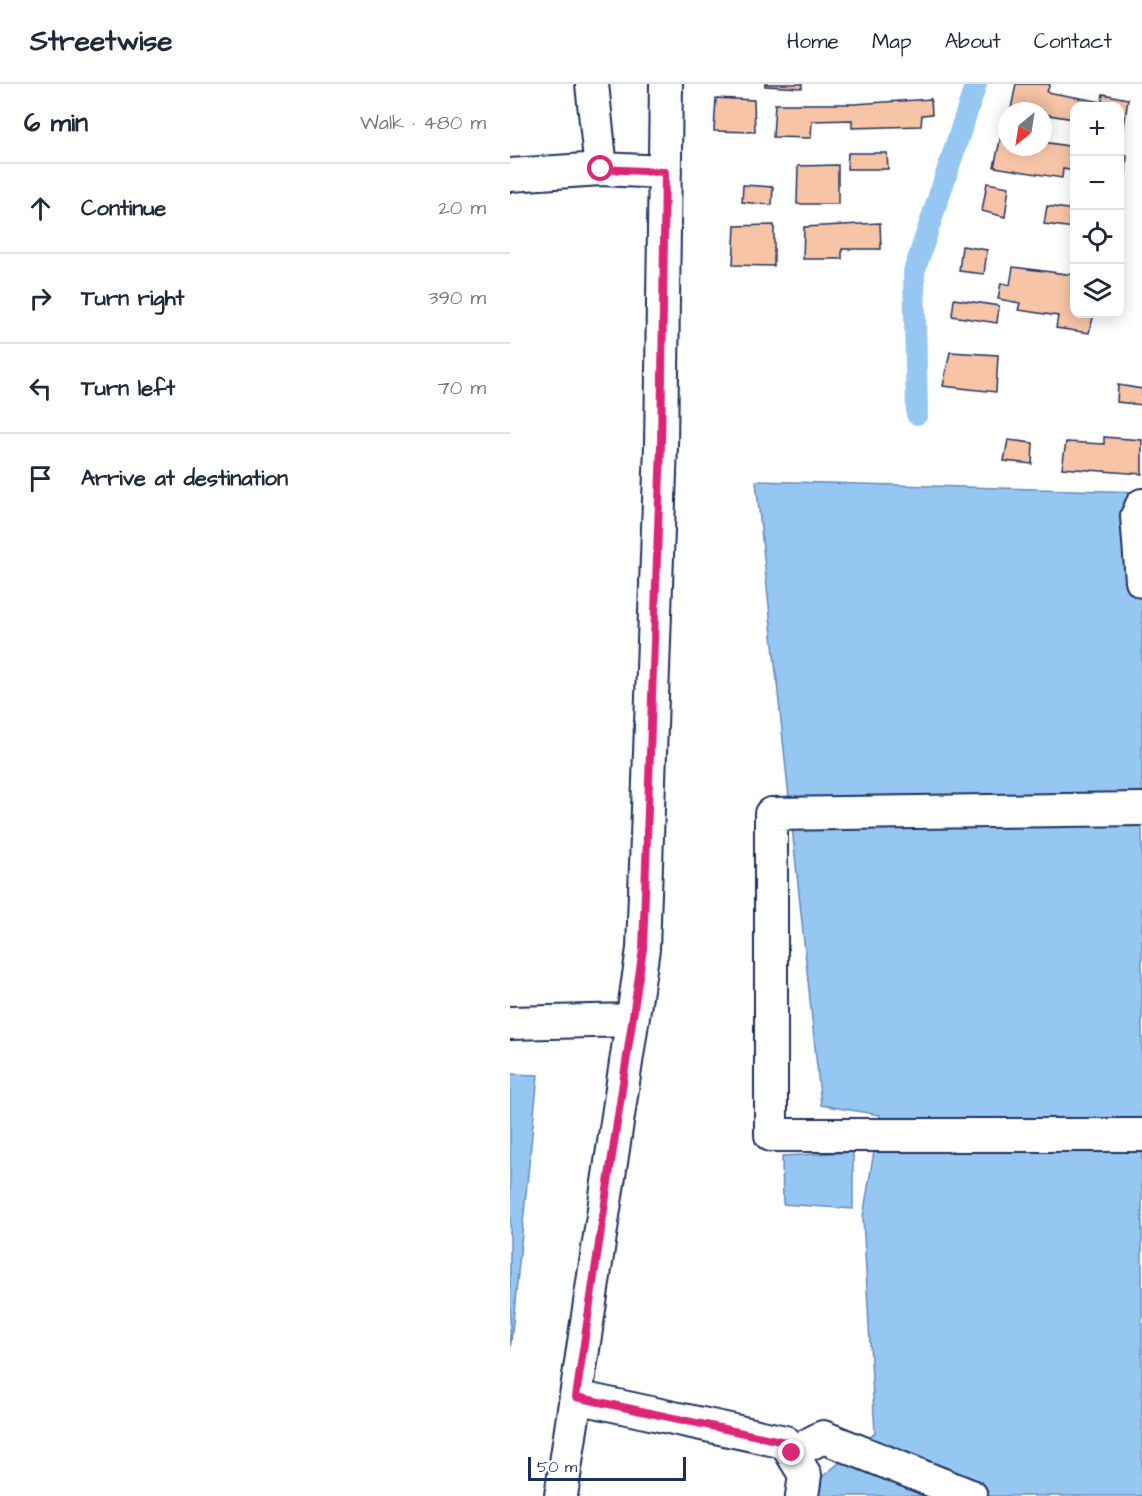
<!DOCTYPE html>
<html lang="en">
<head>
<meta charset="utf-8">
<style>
  body { margin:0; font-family:"Architects Daughter",sans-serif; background:#f2f2f3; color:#1f2937 }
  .controls { position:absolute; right:18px; top:18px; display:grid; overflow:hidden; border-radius:12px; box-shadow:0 3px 15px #0003 }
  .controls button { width:54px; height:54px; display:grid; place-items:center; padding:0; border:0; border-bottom:2px solid #e0e1e3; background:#fff; color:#1f2937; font:30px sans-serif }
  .compass { position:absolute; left:488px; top:18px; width:54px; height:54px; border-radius:50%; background:#fff; box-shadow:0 3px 15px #0003; rotate:210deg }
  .scale { position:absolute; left:18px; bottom:15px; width:158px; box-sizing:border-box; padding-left:6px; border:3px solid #1b2f5e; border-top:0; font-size:16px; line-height:21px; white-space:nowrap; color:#1b2f5e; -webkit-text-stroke:4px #fff; paint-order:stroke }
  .stop { position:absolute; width:18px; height:18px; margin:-14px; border:4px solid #db2777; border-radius:50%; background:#fff }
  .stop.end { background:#db2777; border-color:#fff; box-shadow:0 2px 6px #0008 }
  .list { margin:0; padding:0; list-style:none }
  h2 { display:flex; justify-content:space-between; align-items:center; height:78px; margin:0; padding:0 24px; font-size:26px }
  h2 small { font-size:20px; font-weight:400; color:#747a83 }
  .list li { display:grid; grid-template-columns:39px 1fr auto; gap:18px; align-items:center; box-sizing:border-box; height:90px; padding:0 24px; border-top:2px solid #e0e1e3 }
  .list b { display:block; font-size:22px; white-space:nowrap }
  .list em { font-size:20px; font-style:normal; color:#747a83 }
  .icon { flex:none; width:33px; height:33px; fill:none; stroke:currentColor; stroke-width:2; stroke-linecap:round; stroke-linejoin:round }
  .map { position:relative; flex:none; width:632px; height:1412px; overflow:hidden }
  header { display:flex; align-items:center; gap:36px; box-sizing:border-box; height:84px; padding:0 30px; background:#fff; border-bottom:2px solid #e0e1e3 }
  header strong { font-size:28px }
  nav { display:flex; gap:33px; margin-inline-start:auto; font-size:21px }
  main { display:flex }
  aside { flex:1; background:#fff }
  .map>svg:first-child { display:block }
  .water { fill:#96c7f2; stroke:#658ab7; stroke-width:1.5 }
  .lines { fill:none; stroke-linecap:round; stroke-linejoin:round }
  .canal { stroke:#96c7f2; stroke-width:22 }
  .building { fill:#f7c4a7; stroke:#1b2f5e; stroke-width:1.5 }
  .tertiary-casing { stroke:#1b2f5e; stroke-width:36 }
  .tertiary { stroke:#fff; stroke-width:32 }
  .route { stroke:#db2777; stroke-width:8 }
</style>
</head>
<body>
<header>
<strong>Streetwise</strong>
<nav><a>Home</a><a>Map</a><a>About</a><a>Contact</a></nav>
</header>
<main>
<aside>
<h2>6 min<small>Walk · 480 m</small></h2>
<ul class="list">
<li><svg class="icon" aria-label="ahead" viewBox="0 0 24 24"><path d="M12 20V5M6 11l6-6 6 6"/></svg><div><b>Continue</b></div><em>20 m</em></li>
<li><svg class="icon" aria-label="right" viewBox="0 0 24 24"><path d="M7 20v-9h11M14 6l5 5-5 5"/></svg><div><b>Turn right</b></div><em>390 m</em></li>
<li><svg class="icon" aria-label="left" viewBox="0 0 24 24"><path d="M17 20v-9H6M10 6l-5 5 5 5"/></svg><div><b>Turn left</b></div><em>70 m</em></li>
<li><svg class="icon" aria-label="arrive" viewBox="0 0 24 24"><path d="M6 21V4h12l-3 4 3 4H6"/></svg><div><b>Arrive at destination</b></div></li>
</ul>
</aside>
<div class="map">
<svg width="632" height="1412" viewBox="0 0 632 1412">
  <rect width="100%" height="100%" fill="#fff"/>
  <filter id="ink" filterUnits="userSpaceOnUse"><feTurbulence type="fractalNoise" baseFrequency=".0167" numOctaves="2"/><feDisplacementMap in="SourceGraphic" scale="12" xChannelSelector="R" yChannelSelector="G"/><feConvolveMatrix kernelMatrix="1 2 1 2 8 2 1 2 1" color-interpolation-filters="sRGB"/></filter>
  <g filter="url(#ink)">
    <path class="water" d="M246,397l386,11v1004h-329l2,-13 60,-50 -12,-216 17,-102 -59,-10z
      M0,990l28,1 -28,277z
      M343,1068v57l-70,-5 -1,-48z"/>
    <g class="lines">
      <path class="canal" d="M407,330l-3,-142 62,-188"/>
    </g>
    <path class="building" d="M255,0h37v4l-37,-2z
      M506,0h34l-3,8 55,10 1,-8 25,5 -4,28 -4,-1v-20h-46v13l-31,-5v-3l-32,-2z
      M206,14l38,2 1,32 -41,-1z
      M421,15l1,15 -10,1 -1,11 -69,2v-8l-40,1 -1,17 -38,-1 2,-33h79z
      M491,52l6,1v10h36v-5l31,5v24l-11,-2 -1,9 -68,-11z
      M338,69h39l1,16h-41z
      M610,70l7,1 -1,17h-6z
      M328,81v39h-41l1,-38z
      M477,99l22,4 -4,30 -23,-6z
      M233,101l30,2 -1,18 -30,-3z
      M537,122l27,4v18l-30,-4z
      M370,139l1,26h-39v10h-39l1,-32z
      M264,141v41l-41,-1 2,-39z
      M452,162l25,4 -3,24 -25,-3z
      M503,183l61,8v39h20l-5,19 -33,-5 2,-12 -40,-6 2,-7 -22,-4 3,-16 9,2z
      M444,215l45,7 -2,17 -45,-7z
      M440,268l48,3 -2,37 -53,-6z
      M608,301l24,4v16l-25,-3z
      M594,353l38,3v34l-80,-6 4,-26 38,2z
      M498,356l25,3 -1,21 -28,-3z"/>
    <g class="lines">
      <defs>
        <path id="tertiary" d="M91,85l64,3
          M0,91l91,-6 -9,-85
          M632,421l-5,11 5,65
          M632,725l-371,5v321h371
          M0,939l122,-3
          M66,1313l209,45 20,33 -3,21
          M282,1369l31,-16 148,59
          M51,1412l82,-547 18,-504 5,-361"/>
      </defs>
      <use href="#tertiary" class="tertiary-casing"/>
      <use href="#tertiary" class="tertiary"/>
    </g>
  </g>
  <g class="lines" filter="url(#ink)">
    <path class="route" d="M91,85l64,3 -4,273 -18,504 -67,448 209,45 7,11"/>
  </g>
</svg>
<div class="controls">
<button>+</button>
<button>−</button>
<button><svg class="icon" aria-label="locate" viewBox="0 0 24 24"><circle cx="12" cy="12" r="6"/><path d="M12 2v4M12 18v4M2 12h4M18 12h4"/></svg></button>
<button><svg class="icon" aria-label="layers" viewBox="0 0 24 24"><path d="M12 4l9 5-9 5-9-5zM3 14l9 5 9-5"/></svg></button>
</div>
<svg class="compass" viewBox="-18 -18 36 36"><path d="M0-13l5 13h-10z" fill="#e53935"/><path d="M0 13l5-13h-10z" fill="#747a83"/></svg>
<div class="scale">50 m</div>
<div class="stop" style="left:91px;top:85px"></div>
<div class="stop end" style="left:282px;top:1369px"></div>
</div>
</main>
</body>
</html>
